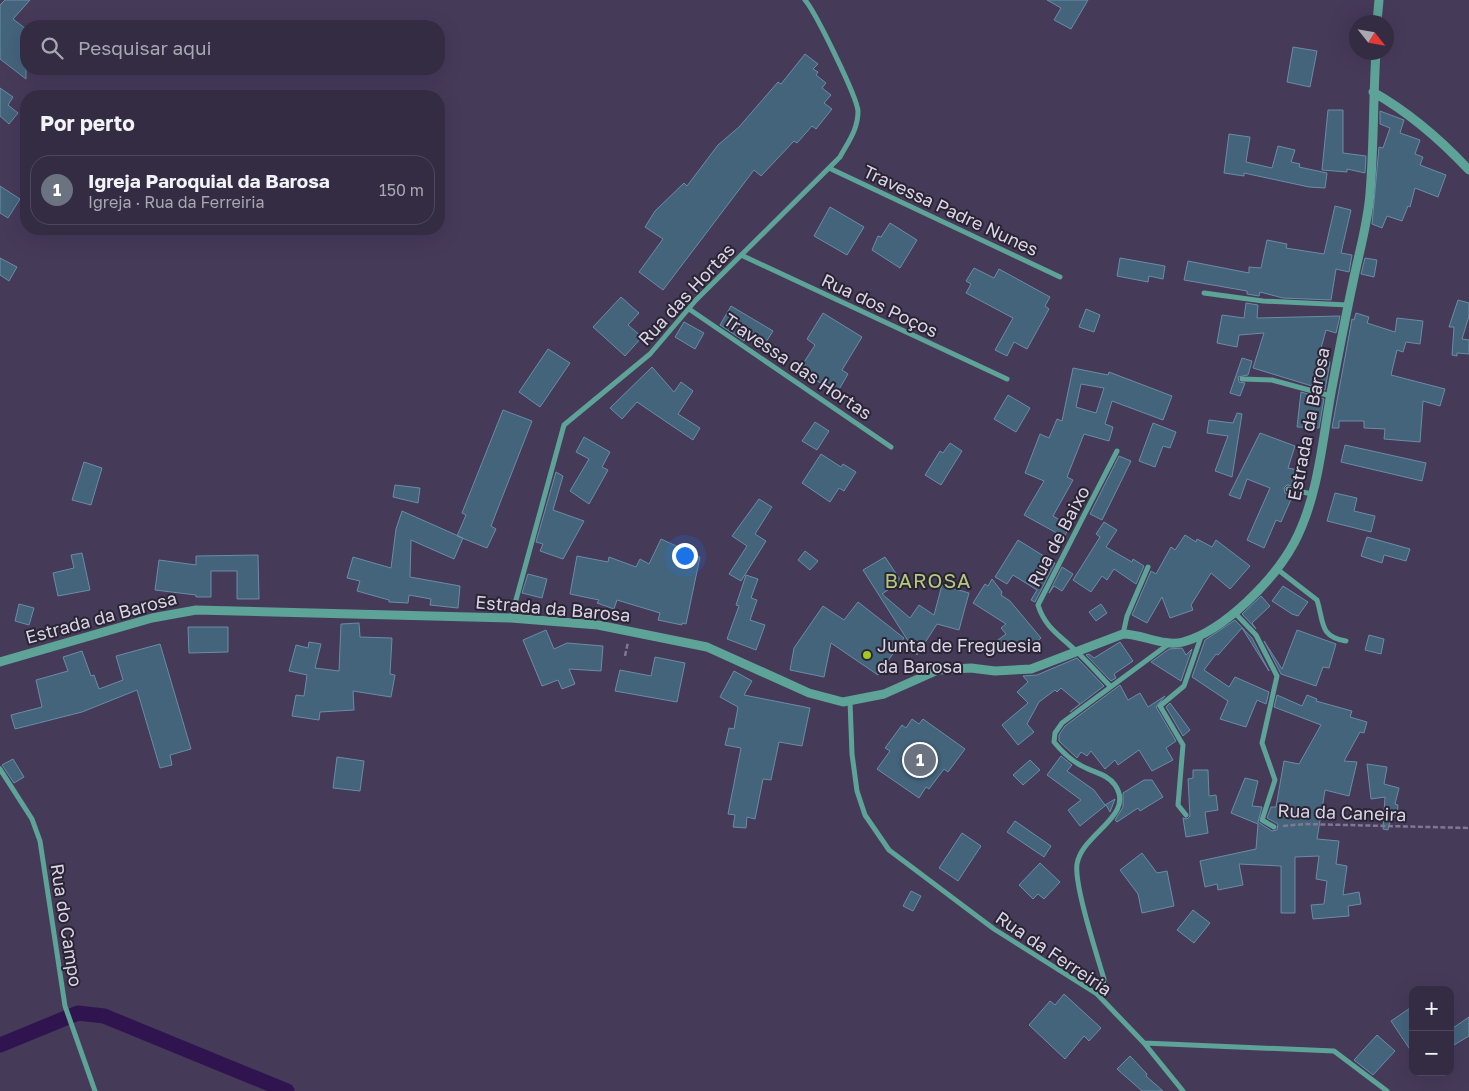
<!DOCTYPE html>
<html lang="pt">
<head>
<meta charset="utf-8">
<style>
  body { margin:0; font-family:"Golos Text",sans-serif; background:#3f384e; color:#f1f3f6 }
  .controls { position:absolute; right:15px; bottom:15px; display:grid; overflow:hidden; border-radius:10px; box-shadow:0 5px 20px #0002 }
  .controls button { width:45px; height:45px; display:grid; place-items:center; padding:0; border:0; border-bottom:1px solid #4e485c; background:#342c43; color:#f1f3f6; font:25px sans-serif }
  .compass { position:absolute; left:1349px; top:15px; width:45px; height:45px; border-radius:50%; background:#342c43; box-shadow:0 5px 20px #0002; rotate:121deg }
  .you { position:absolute; left:684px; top:555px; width:18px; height:18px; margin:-12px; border:4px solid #fff; border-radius:50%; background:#1a73e8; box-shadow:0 0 0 8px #1a73e833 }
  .badge { display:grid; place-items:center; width:32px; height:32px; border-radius:50%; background:#a7c81f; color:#fff; font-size:16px; font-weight:700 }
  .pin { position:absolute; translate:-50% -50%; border:2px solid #fff; box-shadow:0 1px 5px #0006 }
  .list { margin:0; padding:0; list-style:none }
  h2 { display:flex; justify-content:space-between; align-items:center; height:65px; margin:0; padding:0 20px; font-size:21px }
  h2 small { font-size:16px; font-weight:400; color:#a9a7b2 }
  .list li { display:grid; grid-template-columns:32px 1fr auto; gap:15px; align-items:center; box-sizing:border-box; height:70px; margin:0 10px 10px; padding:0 10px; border:1px solid #4e485c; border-radius:20px }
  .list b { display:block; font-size:19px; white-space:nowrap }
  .list p { margin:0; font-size:16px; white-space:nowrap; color:#a9a7b2 }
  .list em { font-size:16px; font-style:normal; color:#a9a7b2 }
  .icon { flex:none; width:28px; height:28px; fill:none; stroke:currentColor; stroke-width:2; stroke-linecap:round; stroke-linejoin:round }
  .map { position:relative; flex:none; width:1469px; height:1091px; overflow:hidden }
  .search { position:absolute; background:#342c43; box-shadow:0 5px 20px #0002; left:20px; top:20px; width:425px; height:55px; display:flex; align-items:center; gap:12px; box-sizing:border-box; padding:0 18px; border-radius:20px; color:#a9a7b2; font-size:19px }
  .panel { position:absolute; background:#342c43; box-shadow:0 5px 20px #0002; left:20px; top:90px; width:425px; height:145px; border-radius:20px }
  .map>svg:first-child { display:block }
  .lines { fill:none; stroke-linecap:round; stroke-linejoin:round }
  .canal { stroke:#30144f; stroke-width:15 }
  .building { fill:#44647c; stroke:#6a8ca5; fill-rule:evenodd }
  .path { stroke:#817792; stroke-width:2.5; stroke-dasharray:5 2.5; stroke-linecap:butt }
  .minor { stroke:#5da397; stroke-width:5 }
  .tertiary { stroke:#5da397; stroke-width:9 }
  .poi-dot { fill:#a7c81f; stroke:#2a2533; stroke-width:2 }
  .labels { text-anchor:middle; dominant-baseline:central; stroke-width:4; stroke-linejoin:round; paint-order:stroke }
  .street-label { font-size:18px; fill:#dbd4e8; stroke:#2a2533 }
  .poi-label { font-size:18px; fill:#dbd4e8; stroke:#2a2533; text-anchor:start }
  .quarter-label { font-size:20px; letter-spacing:1px; fill:#b5c97f; stroke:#2a2533 }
</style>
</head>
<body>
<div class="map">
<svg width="1469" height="1091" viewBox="0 0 1469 1091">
  <rect width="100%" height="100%" fill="#463a59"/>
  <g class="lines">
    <path class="canal" d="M0,1045l78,-32 26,3 183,75"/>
  </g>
  <path class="building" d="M5,0h25l-17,19 13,10v50l-26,-20v-54z
    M1047,0h41l-17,29 -17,-9 7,-12z
    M1293,47l24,4 -7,36 -23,-5z
    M805,54l13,10 -5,5 5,3 -2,3 10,8 -4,5 9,7 -7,8 8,6 -16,20 -4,-3 -15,17 -3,-2 -33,35 -7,-6 -91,120 -24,-18 24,-33 -18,-12 10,-16 29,-28 3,3 31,-41 21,-18 39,-45 3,2z
    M0,88l13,9 -5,8 10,8 -9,11 -9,-8z
    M1328,110h15v43l23,3 -1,17 -18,-4v3l-25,-2z
    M1380,111l24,9 -4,13 20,7 -5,14 8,3 -3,8 26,10 -8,22 -23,-9 -5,19 -2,-1 -6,15 -15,-5 -5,12 -10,-4 7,-77 4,1 7,-20 -10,-4z
    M1229,134l21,3 -4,25 26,6 6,-22 17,4 -4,12 9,2 -1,3 28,6 -2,15 -16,-1 -65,-14v3l-20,-3z
    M0,186l20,13 -12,19 -8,-5z
    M1335,206l16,4 -10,43 11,2 -3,17 -13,-3 -5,31 -48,-2 -23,-6 -1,4 -12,-2v-3l-63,-11 4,-19 61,12v-6l12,1 6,-28 20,4 -1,4 38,6z
    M830,207l34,20 -17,28 -33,-19z
    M890,223l27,17 -17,28 -28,-18 6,-14 3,1z
    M0,258l17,9 -8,14 -9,-6z
    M1120,258l45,8 -2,13 -14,-3 -1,6 -31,-6z
    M1365,258l12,2 -3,17 -13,-3z
    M974,268l20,10 5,-9 51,28 -5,9 4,3 -22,40 -13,-7 -7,14 -12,-6 18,-32 -47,-25 5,-9 -5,-3z
    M621,297l18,16 -11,12 14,12 -17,19 -32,-29z
    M1458,300l11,3v13l-7,23 7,1v14l-12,-1v3l-5,-1 2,-28h-5z
    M1246,303l12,2 -1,13 83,-2 -4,17 -10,-3 -8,29 12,3 -5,28 -72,-22 11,-35 -25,2 -2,12 -20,-4 5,-28 22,3z
    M731,306l42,25 -7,11 -17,-10 -5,9 -24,-16z
    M1086,309l14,6 -6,17 -15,-5z
    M823,313l39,24 -20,33 6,4 -11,19 -38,-23 16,-25 -8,-6z
    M1356,313l13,4 -2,6 28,9 2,-14 26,3 -3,23 -14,-2 -3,10 -6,-2 -6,25 54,14 -5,17 -17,-5 -3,41 -36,-3 1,-10 -21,-1v-7h-25v7h-7l20,-109 2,1z
    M684,322l20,11 -9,16 -20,-12z
    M548,349l22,14 -30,44 -21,-15z
    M1242,358l10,3 -4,14 -10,2 1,5 6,1 -5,13 -10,-3z
    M652,367l22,25 7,-10 12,9 -15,23 22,14 -7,12 -56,-38 -15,17 -12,-11z
    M1073,368l35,7 1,-3 63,24 -9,24 -51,-19 -7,23 8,3 -4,14 -25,-7 -17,43 6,3 -20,36 17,10 -6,11 -40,-22 20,-34 -19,-8 15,-39 9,4 8,-19 5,2zM1081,384l23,4 -8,25 -20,-6z
    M1301,392l23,7 -5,29 -22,-1z
    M1008,395l22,13 -14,24 -22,-13z
    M503,410l29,11 -41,105 5,3 -9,19 -30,-12 9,-21 -4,-2z
    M1237,413l5,1 -10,63 -17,-6 13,-35 -21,-3 2,-13 24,3z
    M815,422l14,9 -12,19 -15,-9z
    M1153,423l23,9 -6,16 -7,-2 -8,21 -16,-6z
    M1260,433l35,13 -7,22 10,2 -3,16 -8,-1 -3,3 1,5 8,2 -12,27 -5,-2 -12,28 -17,-8 23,-52 -23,-9 -7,20 -11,-4z
    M584,437l26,15 -8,15 6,3 -19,34 -19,-13 19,-32 -13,-7z
    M950,443l12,8 -21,34 -16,-10 15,-24 3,2z
    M1345,445l81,18 -4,18 -81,-19z
    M821,454l20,13 2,-3 13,8 -12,19 -5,-3 -9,14 -28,-19z
    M1119,456l12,5 -29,59 -12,-6z
    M84,462l18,6 -11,37 -19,-5z
    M556,472l7,4 -10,34 31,11 -21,38 -23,-8 3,-7 -7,-2z
    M395,485l25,3 -2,15 -25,-6z
    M1335,493l22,5 -3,13 21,5 -4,16 -44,-11z
    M759,499l13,8 -17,27 11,7 -25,40 -12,-7 18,-28 -15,-10z
    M402,511l61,27 -9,21 -43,-19 -1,37 50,9 -2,22 -28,-3 1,-6 -22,-4 -1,8 -19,-1v-2l-32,-9 3,-10 -13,-3 6,-21 38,11 5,-39z
    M1104,522l13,8 -11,17 26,15 1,-3 11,7 -8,18 -22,-15 -7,11 -5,-4 -11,16 -18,-12 27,-43 -4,-3z
    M1185,535l11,7 1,-3 15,8 4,-7 34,26 -20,23 -19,-16 -20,32 2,5 -23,8 -8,-21 -15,26 -15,-8 19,-44 5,3 15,-27 4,3z
    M1367,537l43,12 -4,12 -22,-6 -2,8 -21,-7z
    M661,539l39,18 -14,67 -4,-1v2l-24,-5 2,-7 -43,-13 -3,9 -17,-6 2,-3 -29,-6 7,-38 31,6 1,-5 27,10 4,-8 9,5z
    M1018,540l37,23 -20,39 -4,-2 6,-10 -24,-15 -6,9 -12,-7z
    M805,551l13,10 -8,9 -12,-10z
    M82,553l8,37 -32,6 -5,-23 21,-5 -3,-13z
    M258,555l1,44h-22v-28h-26v26h-15v-2l-41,-5 4,-30 37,5v-9z
    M885,557l16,24 -19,13 28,24 9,-13 15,10 8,-30 27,8 -10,37 -22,-6 -20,31 -54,-85z
    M1062,567l11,7 -11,17 -8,-5 -5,7z
    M528,574l19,5 -5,19 -20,-5z
    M746,575l12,4 -7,19 6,2 -7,20 15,5 -9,25 -29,-11 12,-33 -3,-1z
    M992,579l10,13 -1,3 9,6 31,37 -18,16 -9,-11 -12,10 -8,-10 12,-9 -5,-6 5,-4 -33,-21 12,-19 3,2z
    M1283,586l25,16 -10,14 -6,-2 -20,-13z
    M1261,596l9,10 -18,17 4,6 -14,-15z
    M858,602l46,36 -26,37 -47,-32 -7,34 -34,-7 4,-22 29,-42 21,14z
    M19,604l15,4 -5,17 -14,-4z
    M1101,604l6,9 -11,8 -7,-9z
    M1235,620l17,18 17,33 -27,-43 -24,27 -2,-1 -12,16 25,17 6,-10 34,15 -3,12 -9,-4 -11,27 -26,-8 8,-18 -36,-24 13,-37z
    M359,623l1,14 32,1 -2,36 5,1 -4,22 -38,-6 1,19 -34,2 -1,8 -27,-4 4,-21 8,1 3,-21 -18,-4 7,-26 12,3 1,-6 12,2 -6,24 24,3 2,-47z
    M188,627h40v25l-39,1z
    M546,630l8,19 13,-6 36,3 -2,25 -32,-2 6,15 -13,5 -4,-9 -16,6 -19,-46z
    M1297,630l39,14 -7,24 -6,-1 -7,19 -35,-12 -17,-33 18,28z
    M1369,635l15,4 -3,15 -16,-4z
    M1120,642l13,19 -19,13 2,4 -5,3 -25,-26 3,-1 5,4z
    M160,644l31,105 -21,6 2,10 -12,3 -23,-78 -55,22 -67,17 -4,-14 31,-8 -6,-27 32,-9 -5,-14 19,-6 9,25 3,-1 5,14 24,-9 -7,-24z
    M1182,648l4,7 6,-6 -11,32 -30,-19 18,-13z
    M655,657l30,6 -8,39 -62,-11 5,-21 31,6z
    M1077,658l27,28 -34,26 10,-8 -19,-16 -4,4 -2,-2 -16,12 -12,22 7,8 -16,13 -16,-20 26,-22 -11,-11 11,-10 -5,-6 14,-1z
    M734,671l18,10 -8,14 66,13 -8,38 -23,-4 -8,38 -8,-1 -8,40 -8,-2 -1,11 -13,-1 2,-12 -7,-1 13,-66 -16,-3 4,-17 5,1 4,-22 -18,-10z
    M1120,685l8,15 12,-7 8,14 17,-11 -9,11 20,34 -10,7 7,12 -21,11 -13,-21 -21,15 -3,-5 -10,9 -14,-18 -4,5 -6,-4 -4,6 -18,-17v-6l6,-9z
    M1277,695l25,11 5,-11 10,4 -1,2 36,10 -2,6 17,5 -3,11 -4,-1 -16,29 13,1 -8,34 -24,-6 -8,49 22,2 -3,23 11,2 -4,29 16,-3 2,12 -13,2 1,10 -36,3 -2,-14 13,-1 3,-23 -11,-2 3,-23 -24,1v56h-14v-47l-42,-2 4,21 -25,5 -1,-6 -12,3 -5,-26 56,-12 2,-25 -27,-11 14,-35 13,3 -6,25 10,1 -4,15 14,9 5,-1 1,-6 -11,-6 4,-11h5l8,-46 15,3 22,-39 -47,-18z
    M1170,703l20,27 -7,6 -17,-29z
    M912,719l7,5 4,-5 42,30 -17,23 -4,-3 -15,20 -3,-2 -7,11 -42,-29 13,-18 -5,-3 17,-23 4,3z
    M1061,756l11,9 -5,6 27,19 11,15 10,-6 -5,13 -4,-7 -26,21 -12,-16 13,-10 -34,-25z
    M337,757l27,4 -4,30 -27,-3z
    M13,759l11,18 -10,6 -12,-18z
    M1030,760l10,10 -17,15 -10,-10z
    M1367,764l20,3 -3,17 15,4 -4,16 3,1 -1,12h-6l-3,13 -5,-1 2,-32 -14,2z
    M1193,770h15l1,26 7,-1 2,15 -13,2 3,21 -22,4 -3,-19 4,1 3,-3 -2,-37 5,-1z
    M1144,780h8l11,17 -23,14 -2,-3 -21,14 -2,-2 8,-13v-14z
    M1015,821l36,25 -7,11 -37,-25z
    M962,833l19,13 -23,35 -19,-13z
    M1142,853l15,20 10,-2 7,35 -32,7 -4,-19 -18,-24z
    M1040,863l20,19 -16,17 -6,-5 -5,5 -14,-14z
    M911,891l10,5 -8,15 -10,-5z
    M1193,910l17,13 -16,20 -17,-13z
    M1064,994l37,34 -12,13 -5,-5 -19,23 -36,-34 21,-24 5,4z
    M1413,1006v48l-22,-33z
    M1469,1017v19l-15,9 -4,-6v-9z
    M1377,1035l18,16 -22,24 -19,-15z
    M1130,1056l17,18 -1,2 17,15h-21l-25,-22z"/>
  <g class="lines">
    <path class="path" d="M625,656l3,-14
      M1283,826l22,-2 164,4"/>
    <path class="minor" d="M829,168l231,109
      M741,255l266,124
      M1204,293l59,8 85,4
      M689,309l202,138
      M1242,379l30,1 59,16
      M1288,489l24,5
      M1277,569l40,31c7,22 2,37 29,41
      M1234,612l22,23 21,41 -15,67 13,37 -13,40 12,7
      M511,618l53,-193 86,-71 46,-54 144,-143c8,-15 18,-27 18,-46 -1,-14 -42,-98 -53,-111
      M1123,634l4,-18 21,-49
      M1110,686c-11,-11 -21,-23 -33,-34 -16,-16 -32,-24 -39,-47l79,-154
      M850,701l2,53 5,37 8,24 24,35 105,79 103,65 47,49 39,48
      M0,769l32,50 8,22 25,165 30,85
      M1186,815l-8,-10 5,-60 -23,-39 24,-20 18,-52
      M1097,994l5,-6 2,-9c-7,-24 -30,-94 -27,-115 5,-31 59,-48 38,-79 -7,-10 -19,-12 -29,-17 -14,-6 -23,-15 -32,-26l1,-9 7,-10 108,-80
      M1144,1043l190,8 53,40"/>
    <path class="tertiary" d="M1377,22l2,-22
      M1373,92c37,21 67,47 96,78
      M0,662l152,-44 44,-8 315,8 87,7 109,22 102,46 34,9 41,-8 54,-24 33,-2 24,3 36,-2 92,-35c19,0 41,13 60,8 41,-11 91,-62 111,-99 24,-45 28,-100 37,-150 7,-37 14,-74 22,-111 6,-30 15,-59 17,-89 4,-47 3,-94 6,-141"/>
  </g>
  <circle class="poi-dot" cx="867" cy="655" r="5"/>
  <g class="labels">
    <g class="street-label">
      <text transform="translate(951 210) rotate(25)">Travessa Padre Nunes</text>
      <text transform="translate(686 294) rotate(-47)">Rua das Hortas</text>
      <text transform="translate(880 305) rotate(25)">Rua dos Poços</text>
      <text transform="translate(798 366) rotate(34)">Travessa das Hortas</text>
      <text transform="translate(1308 424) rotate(-79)">Estrada da Barosa</text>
      <text transform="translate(1058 536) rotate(-62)">Rua de Baixo</text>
      <text transform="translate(553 608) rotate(5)">Estrada da Barosa</text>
      <text transform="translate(101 617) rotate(-15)">Estrada da Barosa</text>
      <text transform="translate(1342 812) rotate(2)">Rua da Caneira</text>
      <text transform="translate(67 925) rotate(81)">Rua do Campo</text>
      <text transform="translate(1054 953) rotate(34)">Rua da Ferreiria</text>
    </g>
    <g class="poi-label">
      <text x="877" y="645">Junta de Freguesia<tspan x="877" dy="21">da Barosa</tspan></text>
    </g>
    <g class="quarter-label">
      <text x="928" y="580">BAROSA</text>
    </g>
  </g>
</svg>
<div class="controls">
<button>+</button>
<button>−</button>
</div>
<svg class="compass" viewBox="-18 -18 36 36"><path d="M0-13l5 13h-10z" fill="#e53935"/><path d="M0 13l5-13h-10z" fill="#a9a7b2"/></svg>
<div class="you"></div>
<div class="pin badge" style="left:920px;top:760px;background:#6b7280">1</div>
<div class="search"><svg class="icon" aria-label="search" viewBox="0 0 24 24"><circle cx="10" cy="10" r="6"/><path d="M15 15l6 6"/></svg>Pesquisar aqui</div>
<section class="panel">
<h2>Por perto<small></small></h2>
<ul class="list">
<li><span class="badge" style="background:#6b7280">1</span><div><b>Igreja Paroquial da Barosa</b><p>Igreja · Rua da Ferreiria</p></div><em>150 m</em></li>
</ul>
</section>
</div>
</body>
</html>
